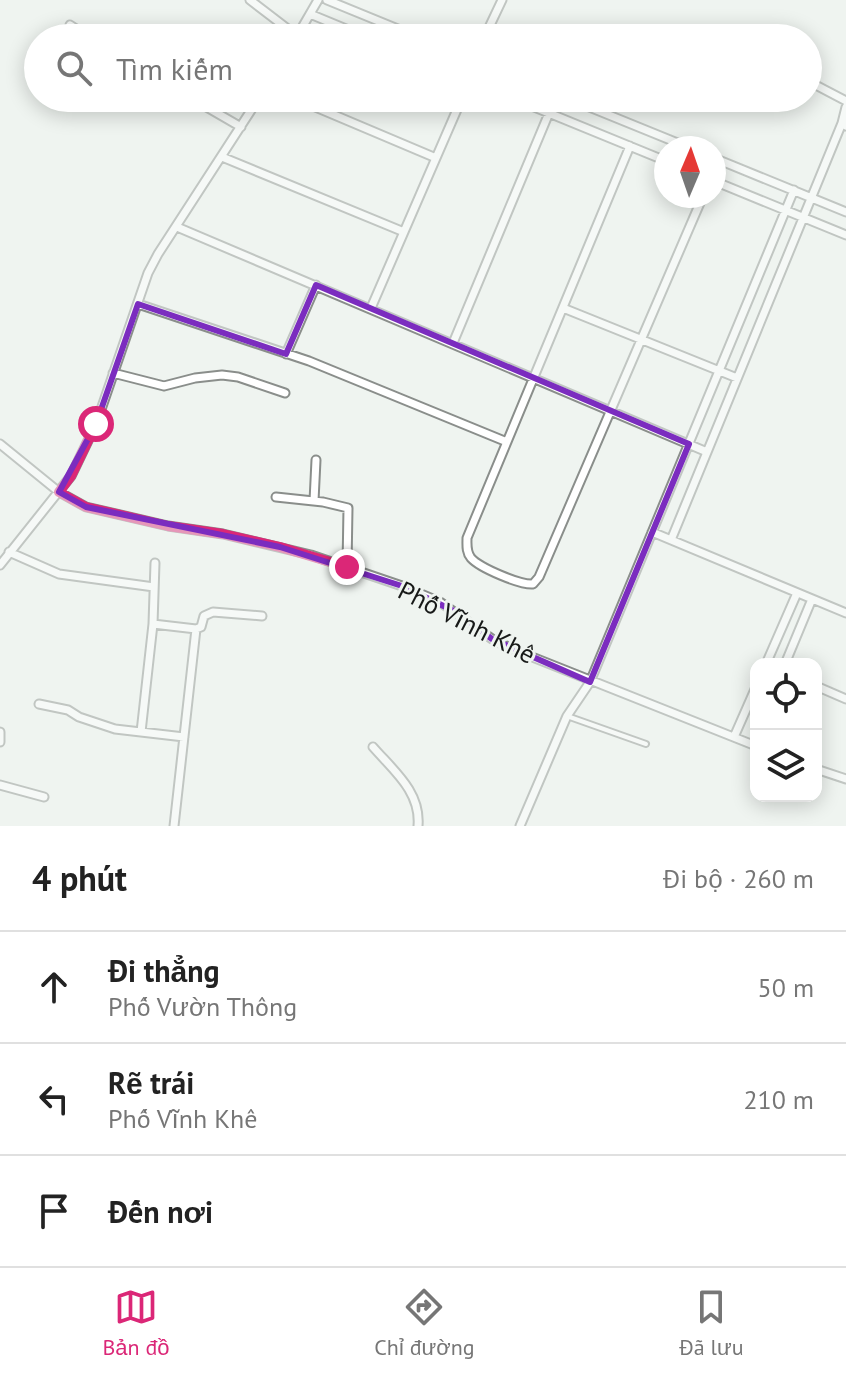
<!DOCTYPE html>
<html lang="vi">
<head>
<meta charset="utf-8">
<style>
  body { margin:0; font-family:"PT Sans",sans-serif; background:#f6f6f6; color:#222 }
  .controls { position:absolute; right:24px; bottom:24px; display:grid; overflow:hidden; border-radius:16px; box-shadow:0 4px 20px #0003 }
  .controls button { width:72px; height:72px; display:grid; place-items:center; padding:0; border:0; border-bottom:2px solid #e0e0e0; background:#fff; color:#222; font:40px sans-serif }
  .compass { position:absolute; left:654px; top:136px; width:72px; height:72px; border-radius:50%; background:#fff; box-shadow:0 4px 20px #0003; rotate:2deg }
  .stop { position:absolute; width:24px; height:24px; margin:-18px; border:6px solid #db2777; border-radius:50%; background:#fff }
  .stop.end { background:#db2777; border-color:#fff; box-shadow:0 2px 8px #0008 }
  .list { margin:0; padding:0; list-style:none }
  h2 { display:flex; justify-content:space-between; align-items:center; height:104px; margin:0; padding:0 32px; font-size:34px }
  h2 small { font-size:26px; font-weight:400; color:#767676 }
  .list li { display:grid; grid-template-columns:52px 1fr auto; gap:24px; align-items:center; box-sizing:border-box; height:112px; padding:0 32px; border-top:2px solid #e0e0e0 }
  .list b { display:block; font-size:30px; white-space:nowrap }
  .list p { margin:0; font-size:26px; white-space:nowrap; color:#767676 }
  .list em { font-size:26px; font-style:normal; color:#767676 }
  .icon { flex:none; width:44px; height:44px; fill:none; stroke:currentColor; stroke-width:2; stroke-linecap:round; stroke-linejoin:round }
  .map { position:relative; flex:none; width:846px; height:826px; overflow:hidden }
  .search { position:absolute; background:#fff; box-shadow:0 4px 20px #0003; left:24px; right:24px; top:24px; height:88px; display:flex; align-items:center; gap:20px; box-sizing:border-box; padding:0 28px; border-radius:44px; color:#767676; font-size:30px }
  .sheet { height:440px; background:#fff }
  nav { display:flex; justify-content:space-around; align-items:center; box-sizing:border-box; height:112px; border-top:2px solid #e0e0e0; background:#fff; font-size:22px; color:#767676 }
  nav a { display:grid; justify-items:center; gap:4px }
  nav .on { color:#db2777 }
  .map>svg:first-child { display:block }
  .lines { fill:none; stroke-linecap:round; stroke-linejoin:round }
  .lane-casing { stroke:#8a8e8b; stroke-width:8 }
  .street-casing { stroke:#8a8e8b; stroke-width:11 }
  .lane { stroke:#fff; stroke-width:4 }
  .street { stroke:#fff; stroke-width:7 }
  .route { stroke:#db2777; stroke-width:10 }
  .marked { fill:none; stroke:#7b2cbf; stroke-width:6; stroke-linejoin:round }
  .labels { text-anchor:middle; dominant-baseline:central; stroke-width:6; stroke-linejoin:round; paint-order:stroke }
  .street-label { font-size:26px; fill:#171918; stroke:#eff4f0 }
</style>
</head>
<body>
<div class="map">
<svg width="846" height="826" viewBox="0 0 846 826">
  <rect width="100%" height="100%" fill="#eff4f0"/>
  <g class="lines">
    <defs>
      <path id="lane" d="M567,716l79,28"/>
      <path id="street" d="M250,0l47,36
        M327,0l93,38
        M310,14l58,24
        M70,25l20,13
        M296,38l22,-38
        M484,38l18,-38
        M808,81l38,20
        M191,98l50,29
        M294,98l142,60
        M512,98l154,63
        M567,98l123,50
        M846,107l-4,16 4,3
        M630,146l-163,392c0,7 -1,14 4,20 9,10 49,27 62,26l6,-7 164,-381
        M222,157l182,75
        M714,158l132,54
        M714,181l132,54
        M177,227l530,225
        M138,304l171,57 198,81
        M371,308l91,-210
        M563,308l174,70
        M453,343l96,-230
        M286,354l30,-69
        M113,373l51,13 31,-8 27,-3 16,2 47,16
        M0,444l59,48 27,15 82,19 55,8 88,21 91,31 38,16 52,37 20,10 244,97
        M276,497l47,5 25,6 -1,59
        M314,501l2,-41
        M652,532l194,81
        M671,540l171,-417
        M9,552l50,22 95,13
        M0,565l71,-89 25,-52 52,-151 10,-19 101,-156
        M153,624l43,5 5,-2 3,-11 9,-4 49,4
        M766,664l31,-71
        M785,664l27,-65
        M816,686l30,13
        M39,704l29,6 11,7 36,12 69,8
        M0,732v10
        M141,732l12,-108 2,-61
        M734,737l22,-50
        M373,747c21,24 48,45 45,79
        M816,769l30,10
        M0,785l44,12
        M174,826l22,-197
        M520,826l47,-110 23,-34 204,-492"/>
    </defs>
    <use href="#lane" class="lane-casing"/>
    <use href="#street" class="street-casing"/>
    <use href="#lane" class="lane"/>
    <use href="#street" class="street"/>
  </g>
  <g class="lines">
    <path class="route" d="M96,424l-25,52 -12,16 27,15 82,19 55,8 57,13 67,20"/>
  </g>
  <path d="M0 0H846V826H0ZM316,285l373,159 -99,238 -98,-43 -36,-27 -54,-26 -122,-39 -194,-40 -27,-15 37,-68 42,-120 148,50z" fill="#eff4f0" fill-opacity=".55" fill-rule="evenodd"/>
  <path class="marked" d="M316,285l373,159 -99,238 -98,-43 -36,-27 -54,-26 -122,-39 -194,-40 -27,-15 37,-68 42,-120 148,50z"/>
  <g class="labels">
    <g class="street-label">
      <text transform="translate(467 622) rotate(27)">Phố Vĩnh Khê</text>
    </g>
  </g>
</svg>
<div class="controls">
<button><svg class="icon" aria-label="locate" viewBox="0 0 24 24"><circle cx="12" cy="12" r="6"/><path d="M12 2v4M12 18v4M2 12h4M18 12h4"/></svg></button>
<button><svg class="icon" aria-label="layers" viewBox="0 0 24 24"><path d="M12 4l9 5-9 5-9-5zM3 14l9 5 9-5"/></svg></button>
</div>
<svg class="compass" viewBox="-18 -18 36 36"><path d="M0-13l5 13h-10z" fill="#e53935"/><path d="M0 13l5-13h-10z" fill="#767676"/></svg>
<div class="stop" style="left:96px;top:424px"></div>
<div class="stop end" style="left:347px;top:567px"></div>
<div class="search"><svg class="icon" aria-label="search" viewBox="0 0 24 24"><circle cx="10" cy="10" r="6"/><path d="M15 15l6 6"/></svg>Tìm kiếm</div>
</div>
<section class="sheet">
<h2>4 phút<small>Đi bộ · 260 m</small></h2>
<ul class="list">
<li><svg class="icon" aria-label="ahead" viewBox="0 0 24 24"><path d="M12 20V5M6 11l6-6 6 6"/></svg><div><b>Đi thẳng</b><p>Phố Vườn Thông</p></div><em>50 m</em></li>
<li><svg class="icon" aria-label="left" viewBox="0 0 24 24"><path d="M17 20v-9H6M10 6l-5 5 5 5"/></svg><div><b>Rẽ trái</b><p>Phố Vĩnh Khê</p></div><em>210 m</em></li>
<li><svg class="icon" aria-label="arrive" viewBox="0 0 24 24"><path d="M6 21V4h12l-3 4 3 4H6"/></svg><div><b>Đến nơi</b></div></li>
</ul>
</section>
<nav>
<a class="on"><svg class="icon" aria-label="map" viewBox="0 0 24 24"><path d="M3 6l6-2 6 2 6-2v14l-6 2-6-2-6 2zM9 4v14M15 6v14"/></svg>Bản đồ</a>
<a><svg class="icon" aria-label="directions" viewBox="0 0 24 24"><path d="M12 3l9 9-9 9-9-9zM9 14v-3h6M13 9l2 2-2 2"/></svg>Chỉ đường</a>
<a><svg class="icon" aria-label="saved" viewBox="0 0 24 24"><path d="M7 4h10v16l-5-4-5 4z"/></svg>Đã lưu</a>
</nav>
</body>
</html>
